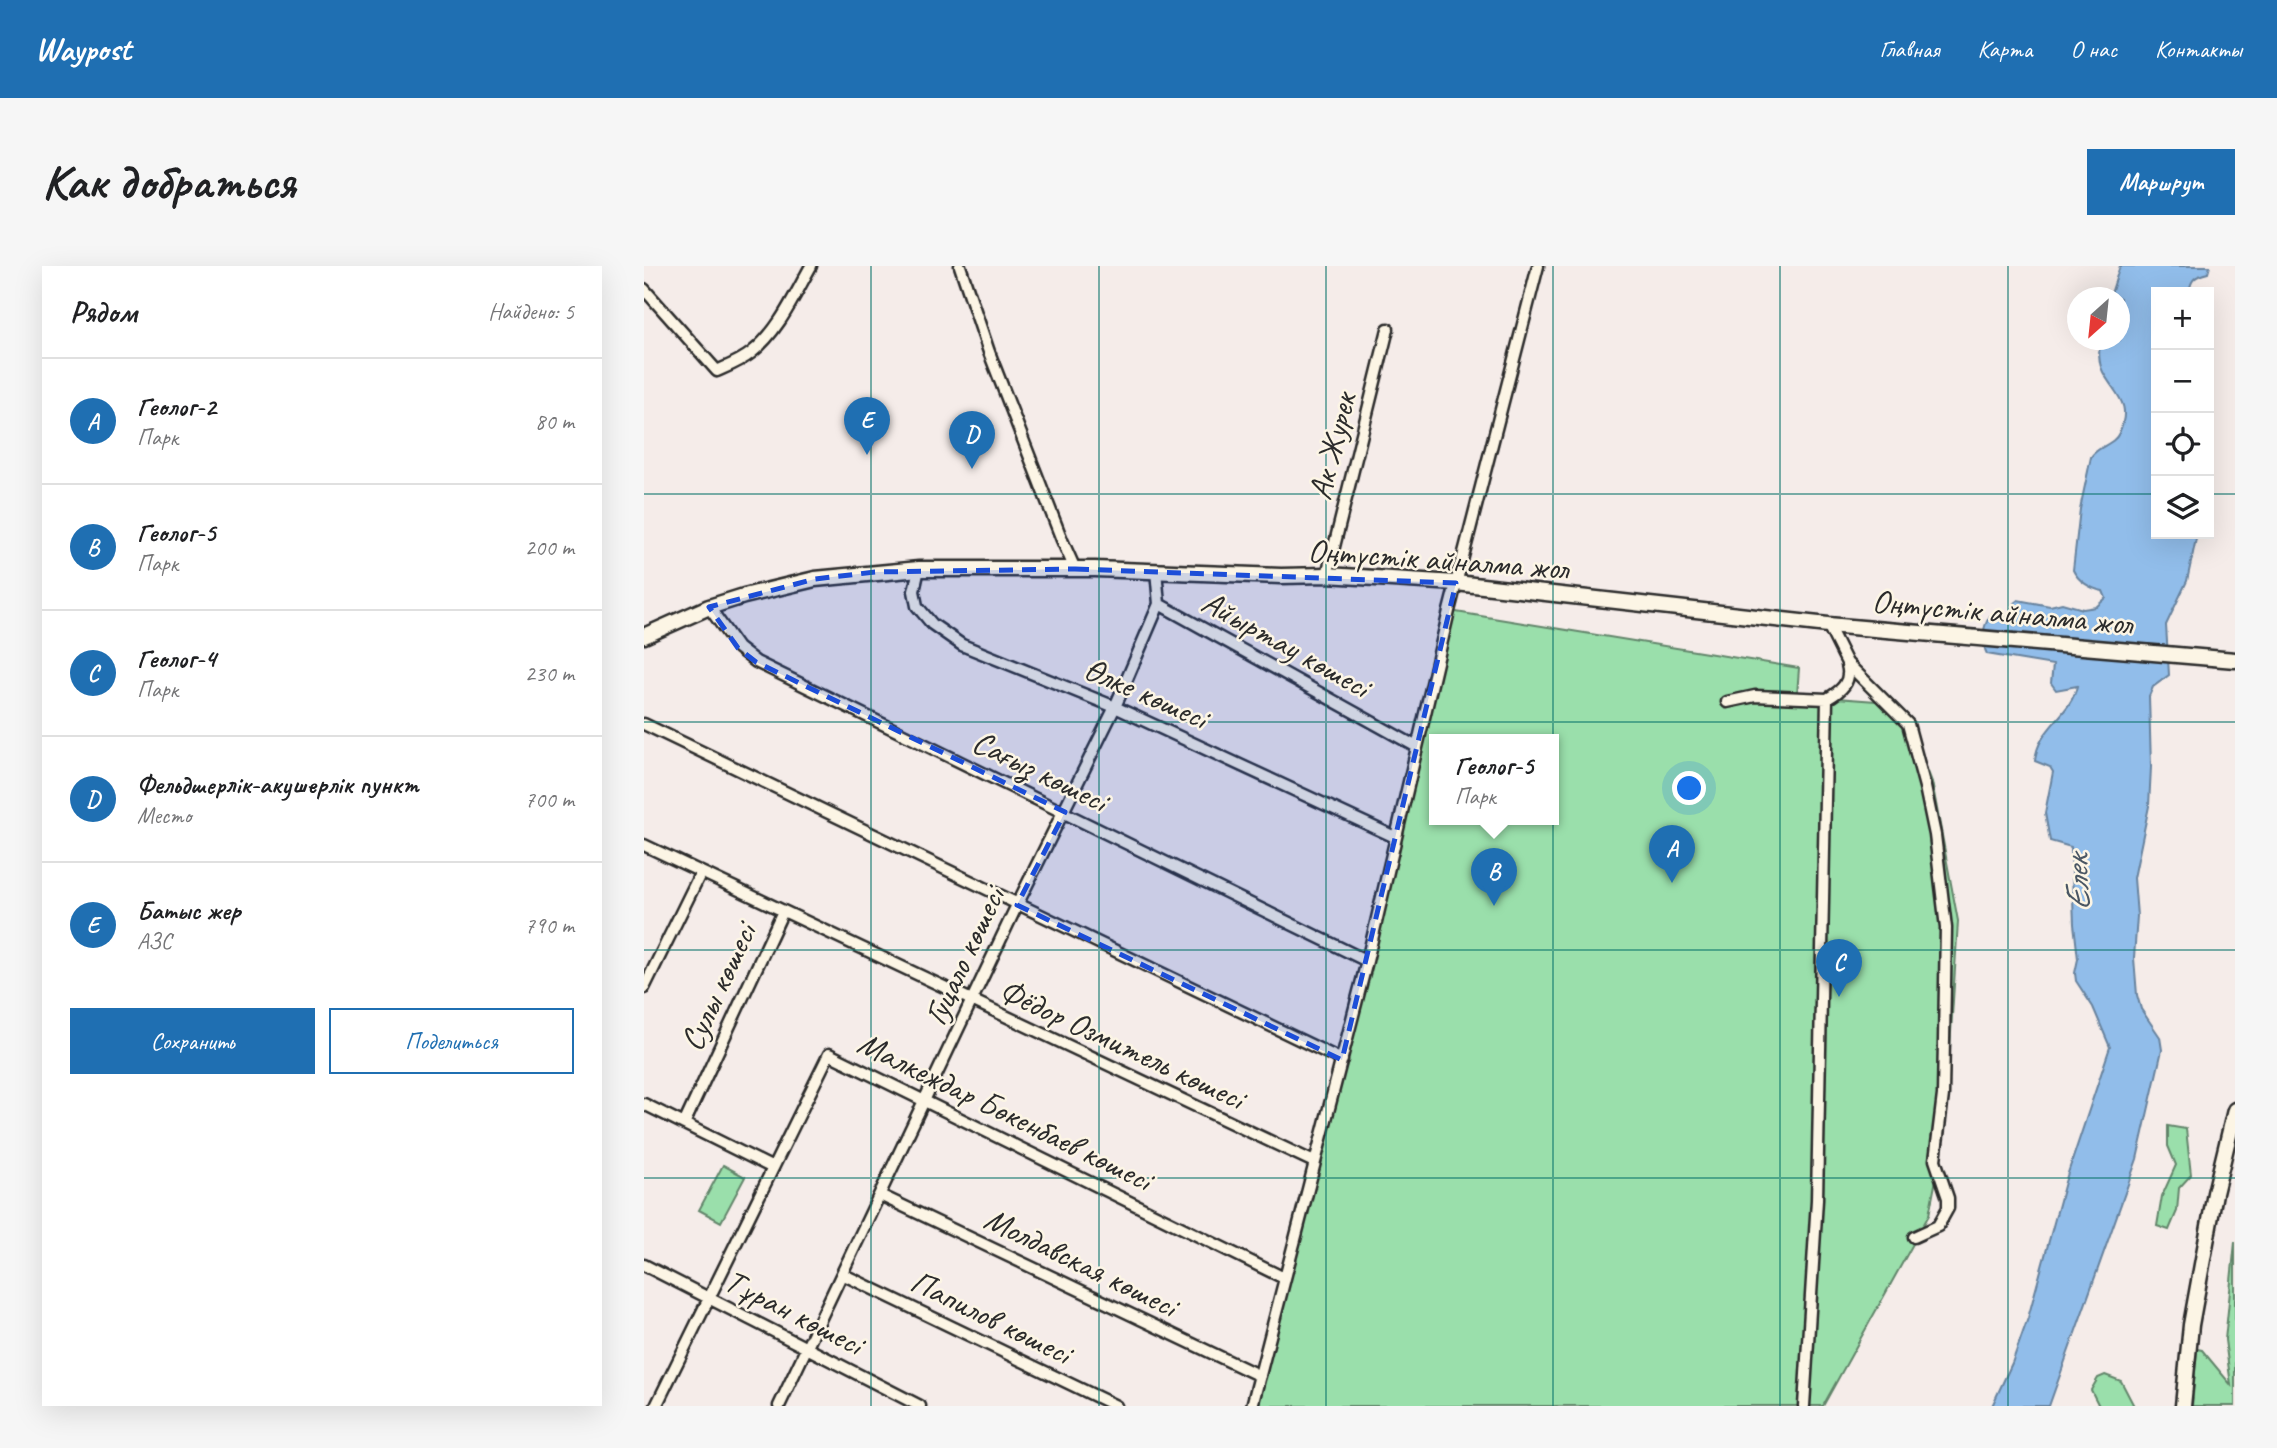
<!DOCTYPE html>
<html lang="ru">
<head>
<meta charset="utf-8">
<style>
  body { margin:0; font-family:Caveat,sans-serif; background:#f6f6f6; color:#202124 }
  .controls { position:absolute; right:21px; top:21px; display:grid; overflow:hidden; border-radius:0px; box-shadow:0 7px 28px #0002 }
  .controls button { width:63px; height:63px; display:grid; place-items:center; padding:0; border:0; border-bottom:2px solid #e0e0e0; background:#fff; color:#202124; font:35px sans-serif }
  .compass { position:absolute; left:1423px; top:21px; width:63px; height:63px; border-radius:50%; background:#fff; box-shadow:0 7px 28px #0002; rotate:207deg }
  .you { position:absolute; left:1046px; top:523px; width:24px; height:24px; margin:-18px; border:5px solid #fff; border-radius:50%; background:#1a73e8; box-shadow:0 0 0 10px #1a73e833 }
  .badge { display:grid; place-items:center; width:46px; height:46px; border-radius:50%; background:#1f6fb2; color:#fff; font-size:23px; font-weight:700 }
  .pin { position:absolute; translate:-50% -58px; filter:drop-shadow(0 2px 4px #0008) }
  .pin::after { content:''; position:absolute; top:37px; width:24px; height:21px; background:inherit; clip-path:polygon(0 0,100% 0,50% 100%) }
  .popup { position:absolute; left:785px; top:468px; width:130px; height:91px; box-sizing:border-box; display:grid; place-content:center; border-radius:0px; background:#fff; filter:drop-shadow(0 2px 5px #0005); font-size:23px; white-space:nowrap; color:#757577 }
  .popup b { font-size:26px; color:#202124 }
  .popup::after { content:''; position:absolute; left:50%; top:100%; margin-left:-14px; border:14px solid transparent; border-top-color:#fff }
  .list { margin:0; padding:0; list-style:none }
  h2 { display:flex; justify-content:space-between; align-items:center; height:91px; margin:0; padding:0 28px; font-size:30px }
  h2 small { font-size:23px; font-weight:400; color:#757577 }
  .list li { display:grid; grid-template-columns:46px 1fr auto; gap:21px; align-items:center; box-sizing:border-box; height:126px; padding:0 28px; border-top:2px solid #e0e0e0 }
  .list b { display:block; font-size:26px; white-space:nowrap }
  .list p { margin:0; font-size:23px; white-space:nowrap; color:#757577 }
  .list em { font-size:23px; font-style:normal; color:#757577 }
  .actions { display:flex; gap:14px; padding:21px 28px }
  .actions a { flex:1; padding:16px 0; border:2px solid #1f6fb2; border-radius:0px; text-align:center; font-size:24px; color:#1f6fb2 }
  .actions .main { background:#1f6fb2; color:#fff }
  .icon { flex:none; width:38px; height:38px; fill:none; stroke:currentColor; stroke-width:2; stroke-linecap:round; stroke-linejoin:round }
  .map { position:relative; flex:none; width:1591px; height:1140px; overflow:hidden; border-radius:0px }
  header { display:flex; align-items:center; gap:42px; box-sizing:border-box; height:98px; padding:0 35px; background:#1f6fb2; color:#fff }
  header strong { font-size:33px }
  nav { display:flex; gap:38px; margin-inline-start:auto; font-size:24px }
  .intro { display:flex; align-items:center; justify-content:space-between; box-sizing:border-box; height:168px; padding:0 42px }
  h1 { margin:0; font-size:49px }
  .button { padding:18px 32px; border-radius:0px; background:#1f6fb2; color:#fff; font-size:24px; font-weight:700 }
  main { display:flex; gap:42px; padding:0 42px }
  aside { flex:1; background:#fff; border-radius:0px; box-shadow:0 7px 28px #0002 }
  .map>svg:first-child { display:block }
  .green { fill:#9adfab; stroke:#62856b; stroke-width:2; fill-rule:evenodd }
  .water { fill:#91bdea; stroke:#68839e; stroke-width:2 }
  .lines { fill:none; stroke-linecap:round; stroke-linejoin:round }
  .minor-casing { stroke:#2b2b2b; stroke-width:15 }
  .highway-casing { stroke:#2b2b2b; stroke-width:19 }
  .minor { stroke:#fcf5e5; stroke-width:10 }
  .highway { stroke:#fcf5e5; stroke-width:14 }
  .marked { fill:#1d4ed8; fill-opacity:0.2; stroke:#1d4ed8; stroke-width:5; stroke-dasharray:14 9; stroke-linejoin:round }
  .grid { fill:none; stroke:#0f766e; stroke-width:2; stroke-opacity:0.55 }
  .labels { text-anchor:middle; dominant-baseline:central; stroke-width:5; stroke-linejoin:round; paint-order:stroke }
  .street-label { font-size:33px; fill:#2b2b2b; stroke:#fcf5e5 }
  .water-label { font-size:35px; font-style:italic; fill:#4a5764; stroke:#fcf5e5 }
</style>
</head>
<body>
<header>
<strong>Waypost</strong>
<nav><a>Главная</a><a>Карта</a><a>О нас</a><a>Контакты</a></nav>
</header>
<div class="intro"><h1>Как добраться</h1><a class="button">Маршрут</a></div>
<main>
<aside>
<h2>Рядом<small>Найдено: 5</small></h2>
<ul class="list">
<li><span class="badge">A</span><div><b>Геолог-2</b><p>Парк</p></div><em>80 m</em></li>
<li><span class="badge">B</span><div><b>Геолог-5</b><p>Парк</p></div><em>200 m</em></li>
<li><span class="badge">C</span><div><b>Геолог-4</b><p>Парк</p></div><em>230 m</em></li>
<li><span class="badge">D</span><div><b>Фельдшерлік-акушерлік пункт</b><p>Место</p></div><em>700 m</em></li>
<li><span class="badge">E</span><div><b>Батыс жер</b><p>АЗС</p></div><em>790 m</em></li>
</ul>
<div class="actions"><a class="main">Сохранить</a><a>Поделиться</a></div>
</aside>
<div class="map">
<svg width="1591" height="1140" viewBox="0 0 1591 1140">
  <rect width="100%" height="100%" fill="#f5ece9"/>
  <filter id="ink" filterUnits="userSpaceOnUse"><feTurbulence type="fractalNoise" baseFrequency=".0143" numOctaves="2"/><feDisplacementMap in="SourceGraphic" scale="14" xChannelSelector="R" yChannelSelector="G"/><feConvolveMatrix kernelMatrix="1 2 1 2 8 2 1 2 1" color-interpolation-filters="sRGB"/></filter>
  <g filter="url(#ink)">
    <path class="green" d="M806,345l349,57 -2,27 79,6 33,22 23,59 26,139 -10,159 -8,79 -11,56 -106,191h-571zM790,474h120v80h-120z
      M1524,860l18,3 5,46 -12,13 -2,23 -8,19 -12,-4 5,-30 14,-31 -8,-19z
      M79,899l22,12 -24,45 -22,-12z
      M1591,976v164h-43l5,-57 5,1 29,35 -6,-45z
      M1461,1109l16,6 13,25h-35l-8,-16 7,-12z"/>
    <path class="water" d="M1476,0h90l-2,7c-13,3 -17,6 -19,19h-33v242h41l-10,47 -21,44 3,50 -16,12 -4,9 2,71 -2,39 -15,72 3,38 -3,42 3,37 4,14 19,28 2,13 -25,109 -88,247h-57l20,-43 16,-45 37,-136 45,-135 -17,-40 -17,-26 -1,-8 3,-14 -4,-35 -3,-77 -21,-6 -5,-28 8,-41 -3,-5 -15,-6c2,-32 36,-46 42,-75l-21,4 -5,-7 2,-18 -66,-11c-6,-12 -5,-26 3,-38l21,2 3,-15 4,-3 32,6 12,-3 21,6 13,-2 10,-9 -3,-7c-12,-2 -25,-10 -30,-21l7,-61 11,-52c6,-11 23,-12 28,-24 14,-30 -4,-38 -16,-61 -5,-10 -4,-22 -3,-32h20v-42l-10,-1z"/>
    <g class="lines">
      <defs>
        <path id="minor" d="M316,0l29,86 73,188 13,29
          M0,23l73,82c11,-5 24,-10 34,-18 28,-22 43,-57 60,-87
          M275,303l-5,22 3,15 15,18 30,21 153,62 280,130
          M512,304l3,34 258,143
          M683,309l61,-246
          M65,341l29,41 18,14 611,299
          M1184,359l19,38 61,61 17,63 10,48 11,93 -3,167 -8,65 13,38v10l-10,18 -24,11
          M1183,433c14,-8 25,-17 20,-34
          M1083,436l28,-6 72,3 -10,501 -13,206
          M0,458l698,336
          M0,579l670,317
          M0,722l57,-116
          M0,838l129,64
          M40,858l99,-213
          M236,929l380,181
          M0,999l276,141
          M198,1008l274,132
          M12,1140l173,-352 455,224
          M135,1140l238,-501 98,-198 44,-103
          M608,1140l115,-445 82,-350 89,-345"/>
        <path id="highway" d="M0,370l65,-29 35,-11 71,-17 104,-10h176l186,7 46,-1 129,8 372,42 407,35
          M1539,1140l8,-81 24,-132 20,-83"/>
      </defs>
      <use href="#minor" class="minor-casing"/>
      <use href="#highway" class="highway-casing"/>
      <use href="#minor" class="minor"/>
      <use href="#highway" class="highway"/>
    </g>
  </g>
  <path class="marked" d="M431,303l381,14 -114,477 -325,-155 48,-93 -309,-150 -18,-14 -29,-41 106,-28 60,-7z"/>
  <path class="grid" d="M227,0v1140M455,0v1140M682,0v1140M909,0v1140M1136,0v1140M1364,0v1140M0,228h1512M1565,228h26M0,456h1591M0,684h1591M0,912h1591"/>
  <g class="labels">
    <g class="street-label">
      <text transform="translate(688 180) rotate(-76)">Ак Журек</text>
      <text transform="translate(794 293) rotate(4)">Оңтүстік айналма жол</text>
      <text transform="translate(1358 346) rotate(5)">Оңтүстік айналма жол</text>
      <text transform="translate(642 378) rotate(29)">Айыртау көшесі</text>
      <text transform="translate(502 427) rotate(24)">Өлке көшесі</text>
      <text transform="translate(396 505) rotate(26)">Сағыз көшесі</text>
      <text transform="translate(320 690) rotate(-65)">Гуцало көшесі</text>
      <text transform="translate(74 721) rotate(-65)">Сулы көшесі</text>
      <text transform="translate(478 778) rotate(25)">Фёдор Озмитель көшесі</text>
      <text transform="translate(361 845) rotate(26)">Малкеждар Бөкенбаев көшесі</text>
      <text transform="translate(437 996) rotate(26)">Молдавская көшесі</text>
      <text transform="translate(150 1046) rotate(27)">Тұран көшесі</text>
      <text transform="translate(347 1051) rotate(26)">Папилов көшесі</text>
    </g>
    <g class="water-label">
      <text transform="translate(1433 617) rotate(-92)">Елек</text>
    </g>
  </g>
</svg>
<div class="controls">
<button>+</button>
<button>−</button>
<button><svg class="icon" aria-label="locate" viewBox="0 0 24 24"><circle cx="12" cy="12" r="6"/><path d="M12 2v4M12 18v4M2 12h4M18 12h4"/></svg></button>
<button><svg class="icon" aria-label="layers" viewBox="0 0 24 24"><path d="M12 4l9 5-9 5-9-5zM3 14l9 5 9-5"/></svg></button>
</div>
<svg class="compass" viewBox="-18 -18 36 36"><path d="M0-13l5 13h-10z" fill="#e53935"/><path d="M0 13l5-13h-10z" fill="#757577"/></svg>
<div class="you"></div>
<div class="pin badge" style="left:1028px;top:617px">A</div>
<div class="pin badge" style="left:850px;top:640px">B</div>
<div class="popup"><b>Геолог-5</b>Парк</div>
<div class="pin badge" style="left:1195px;top:731px">C</div>
<div class="pin badge" style="left:328px;top:203px">D</div>
<div class="pin badge" style="left:223px;top:189px">E</div>
</div>
</main>
</body>
</html>
